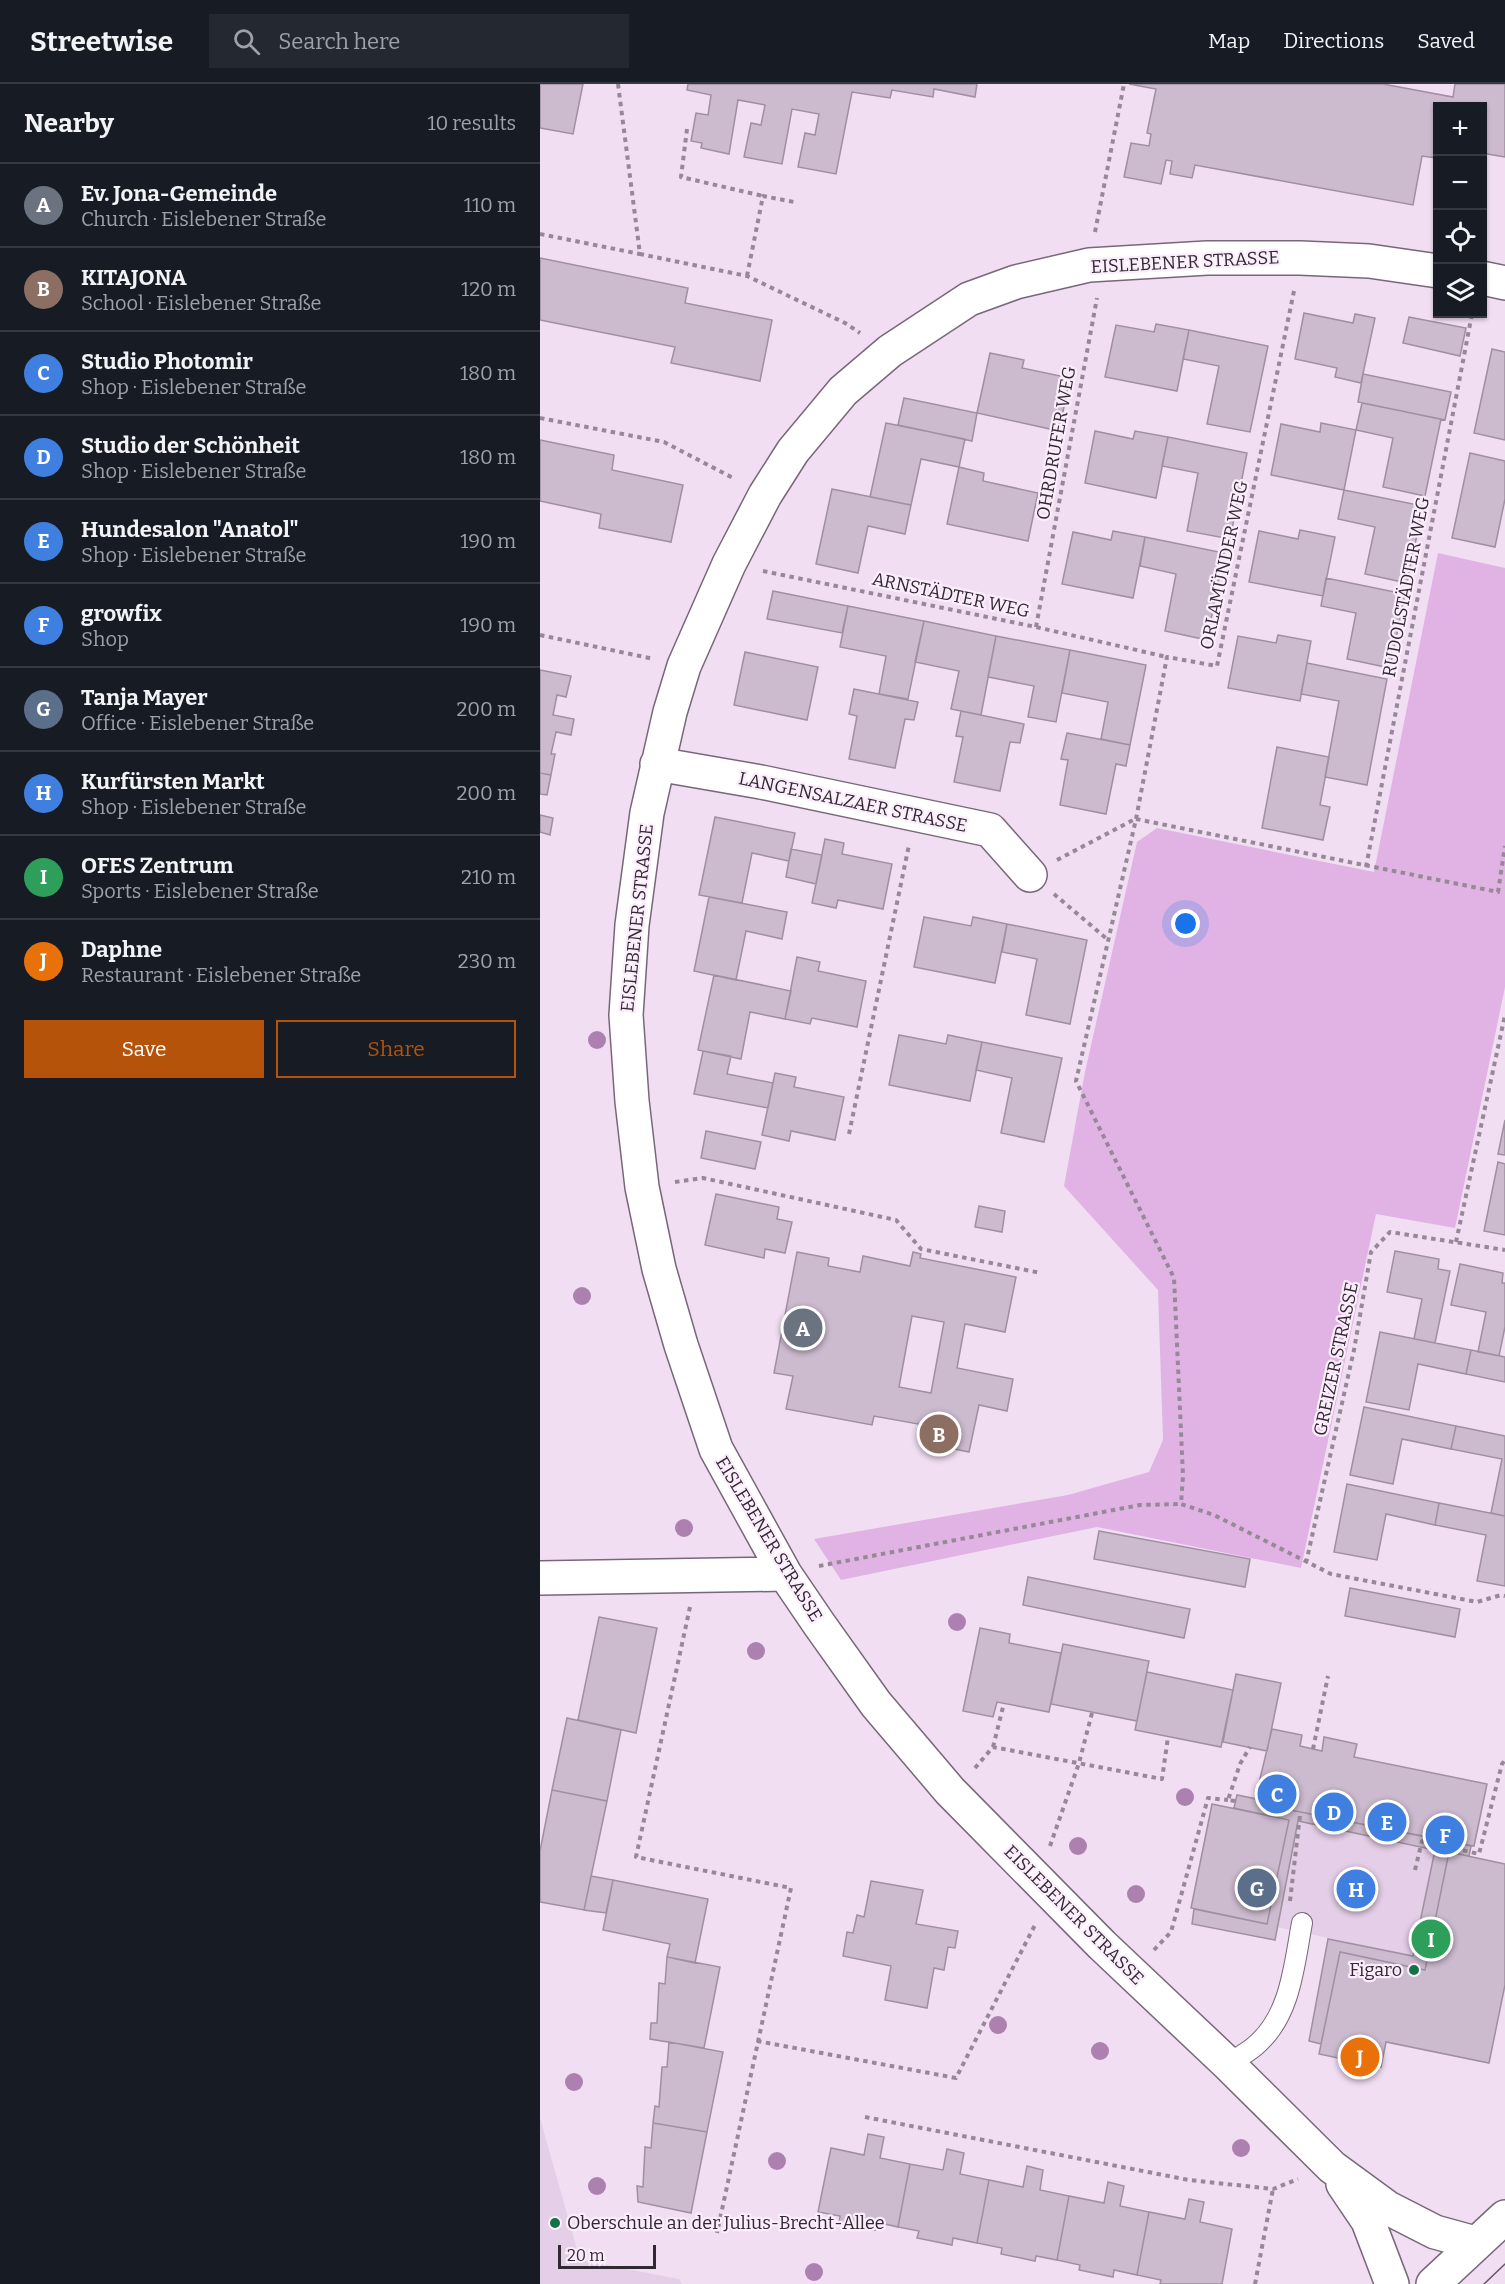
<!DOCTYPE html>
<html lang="en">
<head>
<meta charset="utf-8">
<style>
  body { margin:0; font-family:Bitter,serif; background:#242831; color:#f1f3f6 }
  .controls { position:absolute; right:18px; top:18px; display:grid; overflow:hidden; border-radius:0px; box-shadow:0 2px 4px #0004 }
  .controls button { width:54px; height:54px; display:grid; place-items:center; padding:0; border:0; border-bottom:2px solid #363941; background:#171b24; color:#f1f3f6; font:30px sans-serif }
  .scale { position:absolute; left:18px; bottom:15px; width:98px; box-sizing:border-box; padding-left:6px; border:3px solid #302931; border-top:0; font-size:16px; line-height:21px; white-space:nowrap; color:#302931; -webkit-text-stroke:4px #fcedfd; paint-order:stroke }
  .you { position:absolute; left:646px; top:840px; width:21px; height:21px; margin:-15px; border:4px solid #fff; border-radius:50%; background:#1a73e8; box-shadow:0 0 0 9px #1a73e833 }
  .badge { display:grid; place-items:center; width:39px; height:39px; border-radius:50%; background:#b45309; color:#fff; font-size:20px; font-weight:700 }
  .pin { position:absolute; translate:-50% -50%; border:3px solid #fff; box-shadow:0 2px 6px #0006 }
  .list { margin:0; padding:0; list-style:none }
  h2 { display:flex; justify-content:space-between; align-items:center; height:78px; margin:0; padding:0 24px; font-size:26px }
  h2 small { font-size:20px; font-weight:400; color:#9ea1a6 }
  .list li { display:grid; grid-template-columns:39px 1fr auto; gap:18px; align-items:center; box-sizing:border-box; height:84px; padding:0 24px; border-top:2px solid #363941 }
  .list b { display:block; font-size:22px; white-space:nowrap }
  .list p { margin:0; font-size:20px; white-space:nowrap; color:#9ea1a6 }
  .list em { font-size:20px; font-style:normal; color:#9ea1a6 }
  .actions { display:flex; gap:12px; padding:18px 24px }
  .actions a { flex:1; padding:14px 0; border:2px solid #b45309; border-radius:0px; text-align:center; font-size:21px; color:#b45309 }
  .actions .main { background:#b45309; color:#fff }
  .icon { flex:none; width:33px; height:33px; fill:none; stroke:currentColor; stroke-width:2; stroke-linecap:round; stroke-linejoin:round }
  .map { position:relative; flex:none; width:965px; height:2200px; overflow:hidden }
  header { display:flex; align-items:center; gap:36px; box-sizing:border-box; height:84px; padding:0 30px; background:#171b24; border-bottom:2px solid #363941 }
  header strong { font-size:28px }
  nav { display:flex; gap:33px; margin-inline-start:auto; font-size:21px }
  .search { width:420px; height:54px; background:#242831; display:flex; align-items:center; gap:15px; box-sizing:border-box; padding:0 21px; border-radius:0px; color:#9ea1a6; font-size:22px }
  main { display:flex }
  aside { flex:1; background:#171b24 }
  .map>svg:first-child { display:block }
  .built { fill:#e5cee7 }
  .green { fill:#e0b3e4 }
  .building { fill:#ccbace; stroke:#a08fa2; stroke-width:1.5; fill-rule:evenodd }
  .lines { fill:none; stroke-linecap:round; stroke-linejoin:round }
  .service-casing { stroke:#786779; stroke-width:22 }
  .minor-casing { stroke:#786779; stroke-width:36 }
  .secondary-casing { stroke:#786779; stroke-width:36 }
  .path { stroke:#968897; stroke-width:4; stroke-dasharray:4.5 4.5; stroke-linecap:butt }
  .service { stroke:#fff; stroke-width:20 }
  .minor { stroke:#fff; stroke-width:33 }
  .secondary { stroke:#fff; stroke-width:33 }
  .tram { stroke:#625863; stroke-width:1.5 }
  .tree { fill:#ac81b0 }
  .poi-dot { fill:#157247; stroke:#fcedfd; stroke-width:2 }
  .labels { text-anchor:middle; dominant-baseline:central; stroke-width:4.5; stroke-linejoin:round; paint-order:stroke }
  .street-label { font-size:18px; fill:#302931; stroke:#fcedfd }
  .poi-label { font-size:18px; fill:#302931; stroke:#fcedfd; text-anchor:end }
</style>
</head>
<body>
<header>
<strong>Streetwise</strong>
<div class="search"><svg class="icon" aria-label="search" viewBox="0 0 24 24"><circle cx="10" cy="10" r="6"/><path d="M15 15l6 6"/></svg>Search here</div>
<nav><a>Map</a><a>Directions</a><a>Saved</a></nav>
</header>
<main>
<aside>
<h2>Nearby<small>10 results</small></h2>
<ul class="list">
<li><span class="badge" style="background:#6b7280">A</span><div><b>Ev. Jona-Gemeinde</b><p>Church · Eislebener Straße</p></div><em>110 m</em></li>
<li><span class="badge" style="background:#8d6e63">B</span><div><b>KITAJONA</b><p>School · Eislebener Straße</p></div><em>120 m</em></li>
<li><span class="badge" style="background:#3f7fe0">C</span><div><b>Studio Photomir</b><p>Shop · Eislebener Straße</p></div><em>180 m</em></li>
<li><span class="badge" style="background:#3f7fe0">D</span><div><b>Studio der Schönheit</b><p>Shop · Eislebener Straße</p></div><em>180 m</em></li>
<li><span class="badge" style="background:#3f7fe0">E</span><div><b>Hundesalon &quot;Anatol&quot;</b><p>Shop · Eislebener Straße</p></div><em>190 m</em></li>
<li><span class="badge" style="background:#3f7fe0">F</span><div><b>growfix</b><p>Shop</p></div><em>190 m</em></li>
<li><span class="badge" style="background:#5c6f8a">G</span><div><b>Tanja Mayer</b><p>Office · Eislebener Straße</p></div><em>200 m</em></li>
<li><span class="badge" style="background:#3f7fe0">H</span><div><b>Kurfürsten Markt</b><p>Shop · Eislebener Straße</p></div><em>200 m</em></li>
<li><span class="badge" style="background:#2e9e5b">I</span><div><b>OFES Zentrum</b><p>Sports · Eislebener Straße</p></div><em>210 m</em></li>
<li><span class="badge" style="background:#e8710a">J</span><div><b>Daphne</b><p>Restaurant · Eislebener Straße</p></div><em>230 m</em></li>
</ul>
<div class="actions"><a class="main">Save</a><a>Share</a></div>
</aside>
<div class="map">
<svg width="965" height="2200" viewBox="0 0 965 2200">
  <rect width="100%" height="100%" fill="#f1def2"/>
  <path class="built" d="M758,1737l137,29 -22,106 -136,-29z
    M0,2034l40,142 99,19 3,5h-142z"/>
  <path class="green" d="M898,469l67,15v419l-50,241 -79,-14 -75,354 -204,-41 -256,53 -27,-41 254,-44 81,-23 14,-32 -5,-150 -94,-104 21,-114 52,-230 20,-14 217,44z"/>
  <path class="building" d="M0,0h43l-10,50 -33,-6z
    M148,0h289l-2,13 -41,-8 -1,8 -41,-7 -2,8 -38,-6 -16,82 -38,-7 7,-34 10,2 4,-21 -27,-5 -10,55 -38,-7 7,-34 10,2 4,-20 -27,-5 -9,54 -28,-6 1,-5 -11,-2 5,-28 12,2 3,-20 -24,-5z
    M589,0h254l70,13 2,-13h50v73l-23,-4v-47h-44l-2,52 -14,-2 -9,49 -218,-40 -3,13 -22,-4 2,-13 -6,-1 -5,24 -37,-7 7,-34 18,3 2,-12 -4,-1 9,-44z
    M0,174l148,30 -3,15 87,17 -12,61 -89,-18 4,-16 -135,-27z
    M764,229l49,10 2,-9 20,4 -14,65 -26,-6 2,-9 -42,-9z
    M869,233l57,11 -6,28 -57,-13z
    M616,240l33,6 -12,61 -72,-14 11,-52 38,7z
    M649,246l79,16 -18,86 -43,-8 12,-58 -36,-7z
    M952,265l13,3v88l-31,-7z
    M450,269l34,7 -2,8 48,10 -11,53 -82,-18z
    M823,290l88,18 -6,28 -87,-18z
    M364,314l73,15 -5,28 -74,-16z
    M822,319l79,16 -16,77 -42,-9 10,-49 -37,-8z
    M346,339l79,16 -6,28 -38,-8 -10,46 -41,-8z
    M781,339l35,7 -12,60 -73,-15 10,-51 39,8z
    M555,347l38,8 2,-8 33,6 -12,61 -71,-15z
    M628,353l79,16 -17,86 -43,-8 11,-58 -36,-7z
    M0,356l74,15 -2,15 71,15 -12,57 -72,-14 2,-14 -61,-13z
    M930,369l35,8v38l-10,48 -43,-9z
    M419,383l25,6 -1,8 55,12 -10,48 -81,-17z
    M292,405l79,16 -6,29 -37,-8 -10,47 -42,-9z
    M804,406l79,16 -16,77 -42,-9 10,-47 -37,-8z
    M760,446l35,7 -12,59 -74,-14 10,-51 39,8z
    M573,447l32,6 -12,61 -71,-14 11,-52 38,8z
    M605,453l79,16 -17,87 -42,-9 11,-57 -36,-8z
    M786,494l79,16 -15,74 -43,-9 9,-46 -35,-7z
    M233,507l75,15 -6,27 -75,-14z
    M308,522l76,15 -16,78 -29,-5 7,-38 -46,-9z
    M384,537l72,15 -15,79 -30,-6 8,-38 -44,-9z
    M738,551l33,6 -11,60 -72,-13 10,-52 38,7z
    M456,552l74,14 -14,72 -28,-5 6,-31 -46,-9z
    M530,566l76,15 -16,80 -29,-6 7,-37 -46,-9z
    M205,568l73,15 -11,53 -73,-15z
    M767,579l80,16 -20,106 -42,-8 14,-76 -38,-7z
    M0,586l31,6 -5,21 -9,-2 -4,20 21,4 -3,16 -15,-3 -5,22h4l-4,21 -11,-2z
    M314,605l64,13 -4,18 -9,-1 -10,49 -46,-9 8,-43 -8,-2z
    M421,627l63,13 -4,19 -10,-1 -10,49 -46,-9 9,-45 -7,-1z
    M527,649l63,12 -4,21 -10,-2 -10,50 -46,-9 8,-45 -7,-1z
    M737,663l52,10 -9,48 10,2 -7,33 -61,-12z
    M0,689l11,2 -4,20 -7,-1z
    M0,731l13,3 -3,17 -10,-3z
    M175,733l80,16 -6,28 -37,-8 -10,50 -43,-8z
    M285,755l19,4 -2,11 50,10 -9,45 -45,-9 -2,8 -24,-5z
    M251,765l31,6 -6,29 -30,-7z
    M169,813l78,15 -5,27 -36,-8 -10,49 -42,-9z
    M384,833l47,9 2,-9 34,7 -12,59 -81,-16z
    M467,840l80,16 -17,84 -44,-9 11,-56 -35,-7z
    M257,873l23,5 -2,9 48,10 -9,46 -45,-9 -2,6 -25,-5z
    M174,891l77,16 -6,28 -35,-7 -9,47 -43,-9z
    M359,951l47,9 2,-9 34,7 -12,59 -81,-16z
    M442,958l80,16 -18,84 -43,-9 11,-55 -36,-8z
    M163,967l28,5 -4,18 46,9 -5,25 -74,-14z
    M235,989l21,4 -2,10 50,10 -9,43 -44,-9 -2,10 -27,-6z
    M965,1036v35l-7,-1z
    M166,1047l55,11 -6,27 -54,-11z
    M958,1078l7,2v71l-21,-4z
    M176,1110l63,13 -2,12 15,3 -7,31 -20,-4 -1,9 -59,-13z
    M439,1122l26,5 -3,21 -27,-5z
    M855,1167l44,8 -1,10 12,2 -15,72 -21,-4 8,-40 -35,-7z
    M257,1168l32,6 -1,8 32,6 3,-16 47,10 3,-14 8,2 -1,4 96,19 -11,55 -40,-8 -8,44 56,11 -6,32 -28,-6 -10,47 -48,-10 3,-17 -50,-9 -2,9 -86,-16 7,-33 -19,-3zM372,1232l32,6 -13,71 -32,-6z
    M920,1180l43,9 -1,10h3v44l-6,29 -21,-4 8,-40 -35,-7z
    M840,1248l91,18 -5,24 -48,-10 -9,46 -43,-8z
    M931,1266l34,7v25l-39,-8z
    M824,1323l92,19 -5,23 -49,-10 -9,45 -43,-9z
    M916,1342l49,10v80l-14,-3 11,-54 -51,-10z
    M807,1400l92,19 -4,22 -49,-11 -9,46 -43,-8z
    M899,1419l66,13v70l-28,-5 9,-46 -51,-10z
    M559,1447l151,28 -5,28 -151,-28z
    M488,1493l162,32 -6,29 -161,-33z
    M810,1504l110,21 -5,28 -110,-21z
    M59,1533l58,11 -21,105 -58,-13z
    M440,1544l30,6 -1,9 52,10 -12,59 -52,-10 -4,15 -30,-6z
    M523,1560l86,17 -12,60 -86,-17z
    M607,1588l86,18 -12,57 -86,-17z
    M696,1590l45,9 -14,68 -44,-9z
    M27,1634l54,12 -14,71 -55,-11z
    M732,1645l30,6 -2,11 22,5 2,-14 33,7 -3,13 133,27 -13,62 -189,-37 2,-12 -30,-6z
    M12,1706l55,11 -23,109 -44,-8v-51z
    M718,1707l29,6 -2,12 186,37 -2,10 -20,-4 -24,118 -85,-18 -19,92 -12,-3 19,-102 85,17 22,-106 -137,-29 -23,119 -83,-16 2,-15 73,15 22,-104 -55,-12 3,-13 20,4z
    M672,1720l77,16 -22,104 -76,-16z
    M909,1768l56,12v121l-16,78 -103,-21 -5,25 -62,-13 21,-102 85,18z
    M51,1792l22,4 -7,33 -22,-3z
    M73,1796l95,19 -13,64 -28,-6 3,-13 -67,-14z
    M331,1797l52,9 -7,34 42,7 -3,17 -7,-1 -4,23 -10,-2 -7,40 -42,-8 6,-34 -48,-10 4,-24 6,1 4,-18 7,2z
    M127,1873l53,10 -16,81 -54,-9 1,-16h6l2,-40 6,1z
    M129,1958l54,10 -16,80 -54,-9 2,-17 4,1 3,-40h5z
    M113,2039l54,9 -16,81 -53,-11 -1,-16 6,1 2,-40 6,1z
    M328,2050l16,3 -4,21 30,6 -12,63 -22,-5 -1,8 -36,-7 1,-7 -22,-4 13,-64 33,7z
    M407,2065l17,4 -4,21 29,6 -12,63 -24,-5 -1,7 -35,-7 2,-7 -21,-4 12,-63 33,6z
    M487,2082l16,4 -3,20 29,6 -12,64 -21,-4 -1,5 -34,-7 1,-6 -25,-5 12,-63 34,7z
    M568,2098l16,4 -4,20 29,6 -12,63 -23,-5 -1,7 -34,-7 1,-5 -23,-5 12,-64 35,7z
    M649,2115l15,3 -4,20 32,7 -10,55h-62l1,-4 -24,-5 12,-63 36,7z"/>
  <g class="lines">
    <defs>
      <path id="service" d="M688,1980c9,-6 19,-11 27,-18 36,-30 39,-81 47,-123"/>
      <path id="minor" d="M898,187l-69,-10 -69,-3h-93l-118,7 -73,17 -47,17 -79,52 -47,40 -50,60 -28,44 -36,69 -45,102 -14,46 -23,101 -15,112 -6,90 6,86 10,86 17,82 22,76 35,104 69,125 34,50 57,80 74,87 152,154 126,119 104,103 56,41 47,24 40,11
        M942,194l23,5
        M117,680l104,18 229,48 40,45
        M0,1494l245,-4
        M803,2100l25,37 24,63"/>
      <path id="secondary" d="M893,2200l72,-67"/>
    </defs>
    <use href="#service" class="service-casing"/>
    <use href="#minor" class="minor-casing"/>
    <use href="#secondary" class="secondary-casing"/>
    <path class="path" d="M78,0l22,170 107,22 98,47 15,10
      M147,45l-6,48 82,19
      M555,148l29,-148
      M0,150l100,20
      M207,192l16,-80 31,6
      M754,207l-77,375 -50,-9 -31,162 -60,262 98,197 9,198 -2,28 33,11 117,59 146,28 24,-7 4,1
      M0,334l124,24 71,37
      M223,487l273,56 131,30
      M496,543l61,-329
      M0,551l114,24
      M596,735l362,73 7,-46
      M517,776l78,-41
      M826,783l106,-553
      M514,810l53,45
      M309,1050l60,-289
      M135,1098l28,-4 193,42 25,29 120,24
      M916,1158l49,-227
      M766,1479l48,-213 17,-98 19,-20 115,18
      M279,1482l321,-61 41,-1
      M150,1523l-54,250 155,31 -74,345
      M453,1663l11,-44
      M773,1665l15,-73
      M435,1684l18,-21 169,32 6,-42
      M695,1717l-7,-1 12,-36 10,-17
      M510,1762l29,-83 13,-50
      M875,1786l7,-29 57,13 23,-90 3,-4
      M750,1817l10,-86
      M614,1866l17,-18 37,-134 20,2
      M217,1957l199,37 80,-155
      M325,2033l324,63 84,9 25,-10
      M715,2200l18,-95"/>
    <use href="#service" class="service"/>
    <use href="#minor" class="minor"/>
    <use href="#secondary" class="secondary"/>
    <path class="tram" d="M944,2200l21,-20"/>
  </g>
  <g class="tree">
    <circle cx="57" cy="956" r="9"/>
    <circle cx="42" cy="1212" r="9"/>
    <circle cx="144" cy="1444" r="9"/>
    <circle cx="417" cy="1538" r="9"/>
    <circle cx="216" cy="1567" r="9"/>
    <circle cx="645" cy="1713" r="9"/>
    <circle cx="538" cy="1762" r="9"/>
    <circle cx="596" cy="1810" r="9"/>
    <circle cx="458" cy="1941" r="9"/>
    <circle cx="560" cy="1967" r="9"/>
    <circle cx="34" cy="1998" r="9"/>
    <circle cx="701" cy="2064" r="9"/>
    <circle cx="237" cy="2077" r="9"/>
    <circle cx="57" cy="2102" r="9"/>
    <circle cx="274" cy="2188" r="9"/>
  </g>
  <g class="poi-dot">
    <circle cx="874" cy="1886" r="6"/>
    <circle cx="15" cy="2139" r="6"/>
  </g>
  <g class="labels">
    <g class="street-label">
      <text transform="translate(645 178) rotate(-3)">EISLEBENER STRASSE</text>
      <text transform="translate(516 359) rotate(-80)">OHRDRUFER WEG</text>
      <text transform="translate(684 481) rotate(-78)">ORLAMÜNDER WEG</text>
      <text transform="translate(866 503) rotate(-79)">RUDOLSTÄDTER WEG</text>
      <text transform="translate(411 511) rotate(12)">ARNSTÄDTER WEG</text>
      <text transform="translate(313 718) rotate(12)">LANGENSALZAER STRASSE</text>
      <text transform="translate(97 834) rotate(-84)">EISLEBENER STRASSE</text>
      <text transform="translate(796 1275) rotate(-78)">GREIZER STRASSE</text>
      <text transform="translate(229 1455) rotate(59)">EISLEBENER STRASSE</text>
      <text transform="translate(534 1831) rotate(45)">EISLEBENER STRASSE</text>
    </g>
    <g class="poi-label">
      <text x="862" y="1886">Figaro</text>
      <text x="27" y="2139" text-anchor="start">Oberschule an der Julius-Brecht-Allee</text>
    </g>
  </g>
</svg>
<div class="controls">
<button>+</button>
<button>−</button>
<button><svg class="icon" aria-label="locate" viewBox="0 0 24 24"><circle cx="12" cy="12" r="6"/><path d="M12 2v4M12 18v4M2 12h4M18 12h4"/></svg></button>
<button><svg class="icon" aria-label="layers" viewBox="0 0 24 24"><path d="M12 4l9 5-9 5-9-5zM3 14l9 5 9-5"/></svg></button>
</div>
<div class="scale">20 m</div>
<div class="you"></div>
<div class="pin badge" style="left:263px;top:1244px;background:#6b7280">A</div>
<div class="pin badge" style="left:399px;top:1350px;background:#8d6e63">B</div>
<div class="pin badge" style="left:737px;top:1710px;background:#3f7fe0">C</div>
<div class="pin badge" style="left:794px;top:1728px;background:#3f7fe0">D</div>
<div class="pin badge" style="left:847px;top:1738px;background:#3f7fe0">E</div>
<div class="pin badge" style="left:905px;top:1751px;background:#3f7fe0">F</div>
<div class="pin badge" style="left:717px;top:1804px;background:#5c6f8a">G</div>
<div class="pin badge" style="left:816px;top:1805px;background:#3f7fe0">H</div>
<div class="pin badge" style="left:891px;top:1855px;background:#2e9e5b">I</div>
<div class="pin badge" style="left:820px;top:1973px;background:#e8710a">J</div>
</div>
</main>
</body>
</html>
